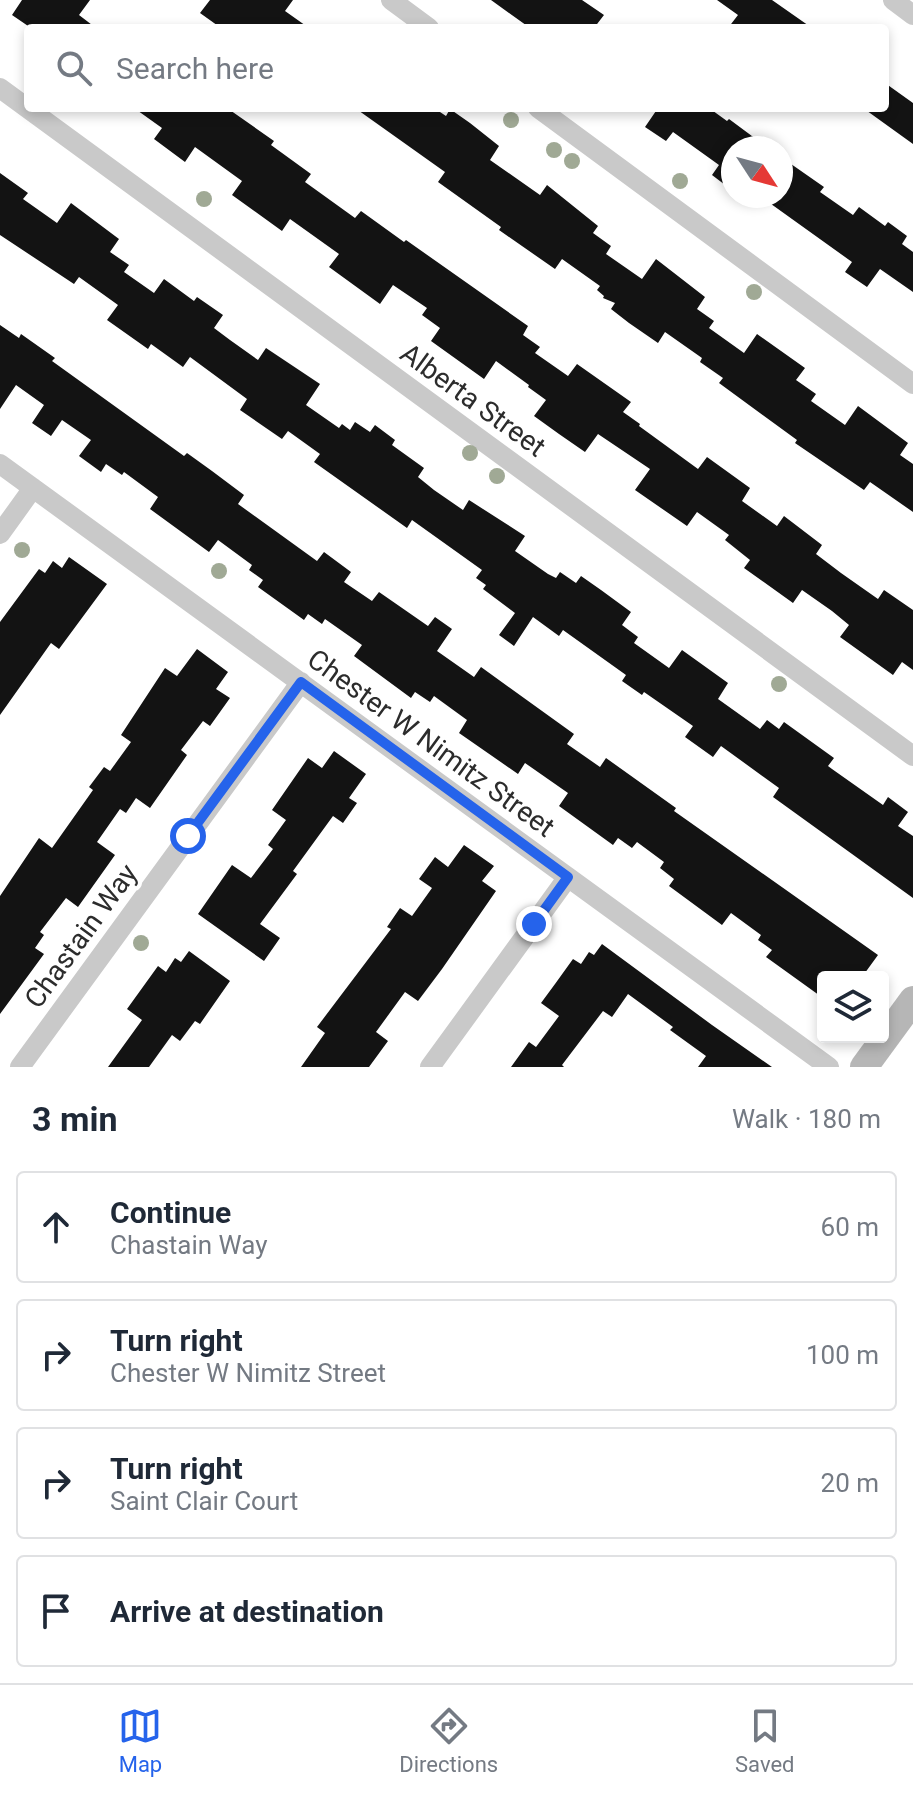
<!DOCTYPE html>
<html lang="en">
<head>
<meta charset="utf-8">
<style>
  body { margin:0; font-family:Roboto,sans-serif; background:#f6f6f7; color:#1f2937 }
  .controls { position:absolute; right:24px; bottom:24px; display:grid; overflow:hidden; border-radius:8px; box-shadow:0 4px 12px #0003 }
  .controls button { width:72px; height:72px; display:grid; place-items:center; padding:0; border:0; border-bottom:2px solid #e0e1e3; background:#fff; color:#1f2937; font:40px sans-serif }
  .compass { position:absolute; left:721px; top:136px; width:72px; height:72px; border-radius:50%; background:#fff; box-shadow:0 4px 12px #0003; rotate:126deg }
  .stop { position:absolute; width:24px; height:24px; margin:-18px; border:6px solid #2563eb; border-radius:50%; background:#fff }
  .stop.end { background:#2563eb; border-color:#fff; box-shadow:0 2px 8px #0008 }
  .list { margin:0; padding:0; list-style:none }
  h2 { display:flex; justify-content:space-between; align-items:center; height:104px; margin:0; padding:0 32px; font-size:34px }
  h2 small { font-size:26px; font-weight:400; color:#747a83 }
  .list li { display:grid; grid-template-columns:52px 1fr auto; gap:24px; align-items:center; box-sizing:border-box; height:112px; margin:0 16px 16px; padding:0 16px; border:2px solid #e0e1e3; border-radius:8px }
  .list b { display:block; font-size:30px; white-space:nowrap }
  .list p { margin:0; font-size:26px; white-space:nowrap; color:#747a83 }
  .list em { font-size:26px; font-style:normal; color:#747a83 }
  .icon { flex:none; width:44px; height:44px; fill:none; stroke:currentColor; stroke-width:2; stroke-linecap:round; stroke-linejoin:round }
  .map { position:relative; flex:none; width:913px; height:1067px; overflow:hidden }
  .search { position:absolute; background:#fff; box-shadow:0 4px 12px #0003; left:24px; right:24px; top:24px; height:88px; display:flex; align-items:center; gap:20px; box-sizing:border-box; padding:0 28px; border-radius:8px; color:#747a83; font-size:30px }
  .sheet { height:616px; background:#fff }
  nav { display:flex; justify-content:space-around; align-items:center; box-sizing:border-box; height:112px; border-top:2px solid #e0e1e3; background:#fff; font-size:22px; color:#747a83 }
  nav a { display:grid; justify-items:center; gap:4px }
  nav .on { color:#2563eb }
  .map>svg:first-child { display:block }
  .building { fill:#131313 }
  .lines { fill:none; stroke-linecap:round; stroke-linejoin:round }
  .street { stroke:#c9c9c9; stroke-width:20 }
  .secondary { stroke:#b6b6b6; stroke-width:28 }
  .tree { fill:#a0a995 }
  .route { stroke:#2563eb; stroke-width:10 }
  .labels { text-anchor:middle; dominant-baseline:central; stroke-width:8; stroke-linejoin:round; paint-order:stroke }
  .street-label { font-size:28px; fill:#2c2c2c; stroke:#fff }
</style>
</head>
<body>
<div class="map">
<svg width="913" height="1067" viewBox="0 0 913 1067">
  <rect width="100%" height="100%" fill="#fff"/>
  <path class="building" d="M22,0h68l-11,15 17,13h-65l-19,-13z
    M210,0h83l-8,11 24,17h-88l-21,-15z
    M491,0h91l22,15 -10,13h-64z
    M717,0h55l40,28h-84l10,-13z
    M885,83l28,20v41l-50,-36h22z
    M134,108h93l47,33 -3,4 40,29 -6,8 50,36 6,-7 43,31 2,-2 122,86 -5,9 17,12 -5,6 33,23 9,-12 54,38 -8,10 17,12 -1,2 59,43 9,-12 43,31 -8,13 35,25 7,-10 38,29 -6,9 25,19 37,26 6,-9 29,20v60l-11,-8 -9,13 -53,-38 9,-12 -17,-14 -30,-21 -9,13 -49,-35 6,-8 -25,-20 4,-5 -32,-23 -10,14 -52,-36 15,-21 -52,-35 -13,18 -26,-18 -25,-18 12,-16 -18,-13 1,-2 -33,-24 -12,18 -53,-38 9,-13 -18,-13 5,-7 -34,-23 -13,19 -51,-37 10,-13 -49,-35 -8,12 -50,-36 10,-14 -47,-34 -10,15 -31,-23 8,-11z
    M355,108h79l12,8 4,-7 20,14 29,23 -9,14 50,35 7,-10 51,41 -5,7 18,13 -5,8 36,25 14,-20 49,38 -8,12 17,12 -5,7 35,25 13,-19 48,34 -9,12 20,14 -5,7 34,24 13,-19 50,37 -8,12 13,9v48l-43,-30 -6,8 -69,-47 2,-3 -78,-57 4,-5 -23,-16 2,-4 -37,-26 -7,11 -29,-20 -18,-14 4,-6 -12,-5 1,-2 -7,-6 3,-4 -38,-27 -7,10 -56,-39 2,-3 -63,-45 7,-10z
    M658,108h51l18,13 2,-2 39,29h-35v43l-21,-16 7,-10 -46,-33 -7,9 -21,-14z
    M781,157l43,30 -4,5 33,23 6,-8 26,19 3,-4 19,14 -5,8 11,8v40l-33,-23 -13,18 -22,-15 7,-10 -92,-66h21z
    M0,173l28,20 -5,6 34,24 14,-20 48,36 -9,13 19,13 -5,7 30,21 10,-14 30,22 3,-4 26,18 -9,13 16,12 28,20 8,-12 54,36 -14,21 33,23 3,-4 8,6 5,-8 15,10 5,-7 20,15 -3,5 32,23 -6,9 16,13 29,20 6,-10 56,36 -10,15 33,23 8,4 4,-6 16,11 5,-7 20,14 30,22 -9,13 16,12 -4,6 35,25 13,-18 46,33 -10,16 42,30 7,-9 12,9 5,-7 50,36 -6,8 4,3 51,36 5,-8 20,15 -10,14 15,10v62l-140,-101 6,-9 -58,-42 -8,11 -28,-20 8,-11 -49,-34 -2,3 -20,-14 4,-6 -63,-45 -4,6 -26,-19 -19,29 -15,-11 16,-22 -32,-24 3,-4 -10,-7 6,-8 -70,-50 -5,8 -93,-66 6,-8 -32,-23 -6,8 -42,-29 7,-11 -57,-42 -7,10 -32,-23 -3,5 -41,-29 11,-15 -39,-28 -5,7 -74,-49z
    M0,325l19,13 2,-4 34,24 -3,3 132,95 3,-3 25,18 32,24 -6,9 79,57 7,-9 27,20 -7,10 28,19 7,-9 49,34 7,-9 17,12 -15,22 37,26 7,-10 93,67 -7,10 33,23 6,-9 70,50 -2,3 204,144 -16,22h-39v21l-57,-41 6,-7 -14,-10 3,-5 -30,-22 -9,12 -53,-39 5,-7 -14,-11 4,-6 -27,-20 -5,6 -14,-10 -5,7 -54,-39 9,-13 -43,-30 -7,11 -59,-41 8,-13 -33,-24 -4,6 -15,-10 -4,6 -57,-42 8,-11 -37,-26 -3,5 -14,-10 -4,6 -46,-33 5,-7 -14,-10 3,-5 -34,-25 -9,12 -59,-43 8,-12 -34,-25 -2,3 -16,-11 -5,8 -22,-16 12,-16 -29,-20 -11,16 -19,-13 12,-18 -28,-20 -16,24z
    M69,557l38,27 -48,65 -8,-6 -51,72v-93l39,-53 6,4 8,-12 9,7z
    M197,649l31,23 -12,17 14,9 -20,28 -7,-5 -22,29 6,5 -37,53 -14,-10 -10,15 -6,-4 -23,33 18,13 -37,52 -12,-9 -26,34 4,3 -9,13 9,6 -44,60v-118l39,-58 13,10 41,-58 -4,-3 15,-20 6,4 21,-29 -10,-7 44,-67 12,8z
    M334,751l32,23 -17,24 8,5 -14,20 -10,-7 -40,55 4,3 -37,50 20,14 -16,23 -66,-47 34,-49 19,13 22,-29 -5,-4 18,-25 -14,-10 36,-52 14,10z
    M464,845l30,21 -12,15 14,10 -54,78 -24,32 -13,-9 -29,40 12,9 -19,26h-68l24,-34 -8,-6 74,-98 -4,-2 13,-19 12,8 20,-28 -13,-9 16,-22 13,10z
    M602,944l110,81 60,42h-74l8,-11 -36,-26 3,-3 -45,-33 -16,23 -9,-6 -41,54 2,2h-53l18,-25 7,5 23,-31 -18,-13 14,-19 18,-25 8,5 8,-12 5,3z
    M189,951l41,30 -30,43 -5,-3 -15,20 -8,-6 -23,32h-41l34,-47 -15,-11 31,-43 8,6 9,-14 6,4z"/>
  <g class="lines">
    <path class="street" d="M391,0l38,28
      M893,0l20,15
      M0,88l913,668
      M538,108l375,276
      M0,464l829,603
      M0,534l33,-46
      M20,1067l281,-385
      M430,1067l138,-190"/>
    <path class="secondary" d="M864,1067l49,-67"/>
  </g>
  <g class="tree">
    <circle cx="511" cy="120" r="8"/>
    <circle cx="554" cy="150" r="8"/>
    <circle cx="572" cy="161" r="8"/>
    <circle cx="680" cy="181" r="8"/>
    <circle cx="204" cy="199" r="8"/>
    <circle cx="754" cy="292" r="8"/>
    <circle cx="470" cy="453" r="8"/>
    <circle cx="497" cy="476" r="8"/>
    <circle cx="22" cy="550" r="8"/>
    <circle cx="219" cy="571" r="8"/>
    <circle cx="779" cy="684" r="8"/>
    <circle cx="141" cy="943" r="8"/>
    <circle cx="49" cy="981" r="8"/>
  </g>
  <g class="lines">
    <path class="route" d="M188,836l113,-154 267,195 -34,47"/>
  </g>
  <g class="labels">
    <g class="street-label">
      <text transform="translate(473 400) rotate(36)">Alberta Street</text>
      <text transform="translate(431 743) rotate(36)">Chester W Nimitz Street</text>
      <text transform="translate(81 936) rotate(-54)">Chastain Way</text>
    </g>
  </g>
</svg>
<div class="controls">
<button><svg class="icon" aria-label="layers" viewBox="0 0 24 24"><path d="M12 4l9 5-9 5-9-5zM3 14l9 5 9-5"/></svg></button>
</div>
<svg class="compass" viewBox="-18 -18 36 36"><path d="M0-13l5 13h-10z" fill="#e53935"/><path d="M0 13l5-13h-10z" fill="#747a83"/></svg>
<div class="stop" style="left:188px;top:836px"></div>
<div class="stop end" style="left:534px;top:924px"></div>
<div class="search"><svg class="icon" aria-label="search" viewBox="0 0 24 24"><circle cx="10" cy="10" r="6"/><path d="M15 15l6 6"/></svg>Search here</div>
</div>
<section class="sheet">
<h2>3 min<small>Walk · 180 m</small></h2>
<ul class="list">
<li><svg class="icon" aria-label="ahead" viewBox="0 0 24 24"><path d="M12 20V5M6 11l6-6 6 6"/></svg><div><b>Continue</b><p>Chastain Way</p></div><em>60 m</em></li>
<li><svg class="icon" aria-label="right" viewBox="0 0 24 24"><path d="M7 20v-9h11M14 6l5 5-5 5"/></svg><div><b>Turn right</b><p>Chester W Nimitz Street</p></div><em>100 m</em></li>
<li><svg class="icon" aria-label="right" viewBox="0 0 24 24"><path d="M7 20v-9h11M14 6l5 5-5 5"/></svg><div><b>Turn right</b><p>Saint Clair Court</p></div><em>20 m</em></li>
<li><svg class="icon" aria-label="arrive" viewBox="0 0 24 24"><path d="M6 21V4h12l-3 4 3 4H6"/></svg><div><b>Arrive at destination</b></div></li>
</ul>
</section>
<nav>
<a class="on"><svg class="icon" aria-label="map" viewBox="0 0 24 24"><path d="M3 6l6-2 6 2 6-2v14l-6 2-6-2-6 2zM9 4v14M15 6v14"/></svg>Map</a>
<a><svg class="icon" aria-label="directions" viewBox="0 0 24 24"><path d="M12 3l9 9-9 9-9-9zM9 14v-3h6M13 9l2 2-2 2"/></svg>Directions</a>
<a><svg class="icon" aria-label="saved" viewBox="0 0 24 24"><path d="M7 4h10v16l-5-4-5 4z"/></svg>Saved</a>
</nav>
</body>
</html>
